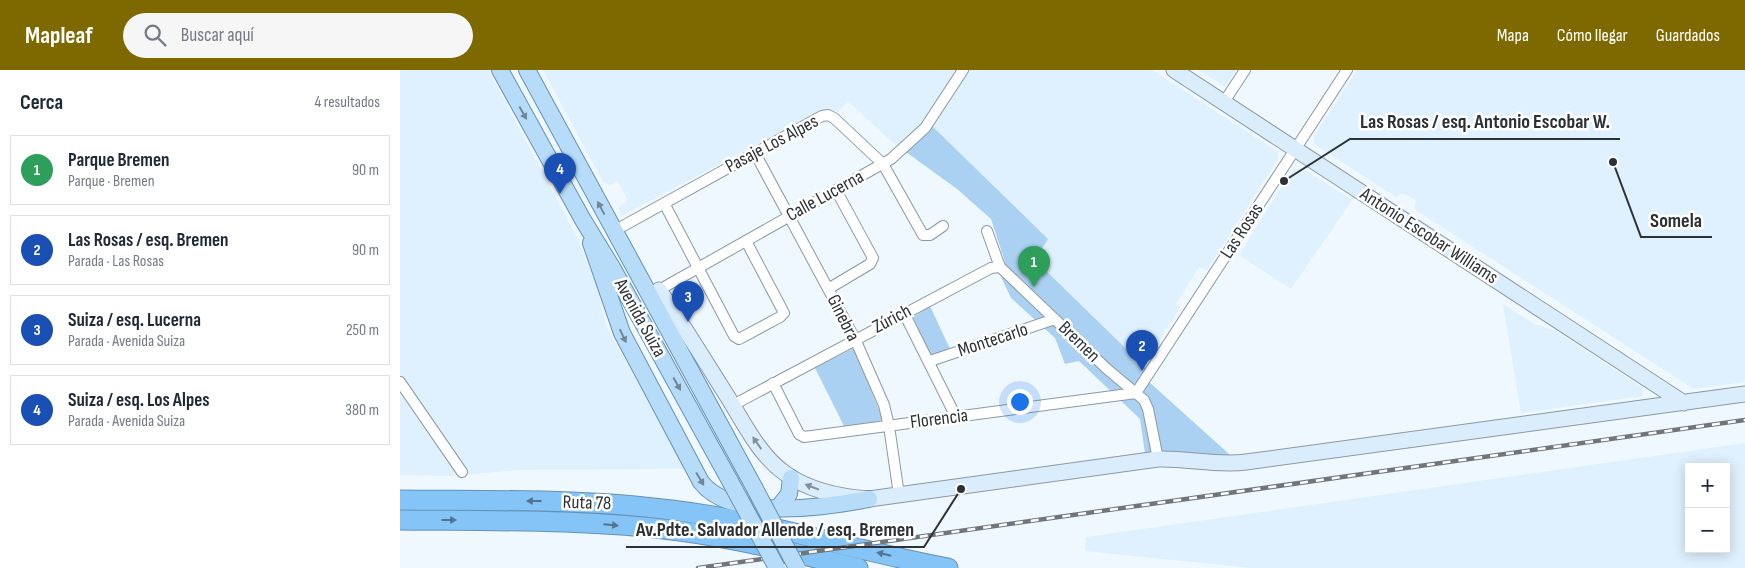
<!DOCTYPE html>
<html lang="es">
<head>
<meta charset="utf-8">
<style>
  body { margin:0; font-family:"Sofia Sans Condensed",sans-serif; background:#f6f6f7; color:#1f2937 }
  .controls { position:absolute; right:15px; bottom:15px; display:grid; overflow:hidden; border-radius:0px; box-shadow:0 2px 12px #0003 }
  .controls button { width:45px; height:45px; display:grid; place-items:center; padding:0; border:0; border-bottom:1px solid #e0e1e3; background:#fff; color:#1f2937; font:25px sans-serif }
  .you { position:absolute; left:619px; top:331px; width:18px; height:18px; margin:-12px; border:4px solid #fff; border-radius:50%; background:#1a73e8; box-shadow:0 0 0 8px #1a73e833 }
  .badge { display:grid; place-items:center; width:32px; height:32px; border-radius:50%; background:#7e6800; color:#fff; font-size:16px; font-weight:700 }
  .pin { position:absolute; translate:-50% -41px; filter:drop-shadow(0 1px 2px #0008) }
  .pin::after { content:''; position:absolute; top:26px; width:18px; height:15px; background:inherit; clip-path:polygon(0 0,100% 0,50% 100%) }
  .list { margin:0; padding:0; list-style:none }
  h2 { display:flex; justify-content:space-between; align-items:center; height:65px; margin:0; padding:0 20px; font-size:21px }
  h2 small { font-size:16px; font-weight:400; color:#747a83 }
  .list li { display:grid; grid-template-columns:32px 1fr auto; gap:15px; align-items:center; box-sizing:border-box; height:70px; margin:0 10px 10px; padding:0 10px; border:1px solid #e0e1e3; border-radius:0px }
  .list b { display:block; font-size:19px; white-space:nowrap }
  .list p { margin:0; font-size:16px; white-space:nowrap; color:#747a83 }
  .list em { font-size:16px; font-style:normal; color:#747a83 }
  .icon { flex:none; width:28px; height:28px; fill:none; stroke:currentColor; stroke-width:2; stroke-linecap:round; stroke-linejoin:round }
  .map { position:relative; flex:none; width:1345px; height:498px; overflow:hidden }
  header { display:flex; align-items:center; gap:30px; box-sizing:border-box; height:70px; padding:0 25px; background:#7e6800; color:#fff }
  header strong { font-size:24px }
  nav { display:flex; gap:28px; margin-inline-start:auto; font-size:18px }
  .search { width:350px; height:45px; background:#f6f6f7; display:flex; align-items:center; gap:12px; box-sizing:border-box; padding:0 18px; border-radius:28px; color:#747a83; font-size:19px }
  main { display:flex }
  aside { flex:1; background:#fff }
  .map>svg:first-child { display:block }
  .built { fill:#dff0fe; fill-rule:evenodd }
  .green { fill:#abd1f2 }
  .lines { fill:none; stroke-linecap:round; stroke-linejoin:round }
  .street-casing { stroke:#8b98a3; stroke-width:12 }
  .secondary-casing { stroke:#8b98a3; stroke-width:17 }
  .primary-casing { stroke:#6691b3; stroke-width:18 }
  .highway-casing { stroke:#6691b3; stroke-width:21 }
  .street { stroke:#fff; stroke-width:10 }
  .secondary { stroke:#daedfd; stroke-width:15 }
  .primary { stroke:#b6dcfa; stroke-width:16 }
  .highway { stroke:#85c4f7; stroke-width:19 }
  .rail-casing { stroke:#6f757b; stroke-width:4.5 }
  .rail { stroke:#fff; stroke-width:2.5; stroke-dasharray:8; stroke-linecap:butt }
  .primary-bridge-casing { stroke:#6691b3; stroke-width:18; stroke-linecap:butt }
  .primary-bridge { stroke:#b6dcfa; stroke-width:16 }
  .oneway { fill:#718698 }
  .oneway2 { fill:#838f9a }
  .oneway3 { fill:#54738d }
  .labels { text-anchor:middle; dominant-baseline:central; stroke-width:5; stroke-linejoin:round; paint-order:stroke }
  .street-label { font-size:19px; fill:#2c3136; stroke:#fff }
  .leader { fill:none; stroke:#2c3136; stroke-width:2 }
  .callout-dot { fill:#2c3136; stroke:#fff; stroke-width:2 }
  .callout-label { font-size:20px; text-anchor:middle; font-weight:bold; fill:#2c3136; stroke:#fff; stroke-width:5; stroke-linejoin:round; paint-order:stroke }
</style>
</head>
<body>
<header>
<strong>Mapleaf</strong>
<div class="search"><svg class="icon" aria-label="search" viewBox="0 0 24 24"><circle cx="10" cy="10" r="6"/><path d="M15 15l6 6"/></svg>Buscar aquí</div>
<nav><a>Mapa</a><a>Cómo llegar</a><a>Guardados</a></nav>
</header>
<main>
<aside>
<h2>Cerca<small>4 resultados</small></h2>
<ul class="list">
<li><span class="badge" style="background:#2e9e5b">1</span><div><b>Parque Bremen</b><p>Parque · Bremen</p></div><em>90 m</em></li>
<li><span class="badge" style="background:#1a4fb4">2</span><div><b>Las Rosas / esq. Bremen</b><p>Parada · Las Rosas</p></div><em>90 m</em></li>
<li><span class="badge" style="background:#1a4fb4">3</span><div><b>Suiza / esq. Lucerna</b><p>Parada · Avenida Suiza</p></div><em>250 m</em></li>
<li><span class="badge" style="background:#1a4fb4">4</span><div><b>Suiza / esq. Los Alpes</b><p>Parada · Avenida Suiza</p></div><em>380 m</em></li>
</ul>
</aside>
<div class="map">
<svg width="1345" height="498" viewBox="0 0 1345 498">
  <rect width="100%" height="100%" fill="#eff8ff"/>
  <path class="built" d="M0,0h88l90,169 20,51 8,36 79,143 -165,1 -69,6 -51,-1z
    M143,0h609l126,82v7l-71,111 -8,-3 -23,37 4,3 -36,59 -109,-106 13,-21 -116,-112 -26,25 -13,-9 -45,-42 -10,11 -11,-4 -7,3 -199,105 -2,-9 9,-6 -10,-20 -8,4 -7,-3z
    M799,0h37l-11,17z
    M957,0h388v312l-51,7 -280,-180 2,-9 -13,-7 -7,4 -82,-53v-8z
    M902,98l50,32 -61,89 -52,-34 53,-85z
    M1103,234l33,21 18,5 89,58 -1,8 -121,17z
    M1345,373v125h-494l-166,-17 1,-14zM1289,397h37v82h-37z"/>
  <path class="green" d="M532,56l116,113 -13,21 117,114 -4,7 81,73 -1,2 -83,-3 -5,-34 -61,-58 -14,3 -10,-26 -44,-40 -10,-21 4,-15 -14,-43 -34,-30 -51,-37z
    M530,236l21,45 -19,7 -19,-41z
    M454,278l29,72 -38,8 -30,-60z"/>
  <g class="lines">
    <defs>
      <path id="street" d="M824,32l21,-32
        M355,83l100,186 29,66 5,21 10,69
        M264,133l70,133 5,3 41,-22 4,-4 -38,-72
        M214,161l208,-115 6,-1 6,3 49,46 40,71h7l13,-9
        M587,161l13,36 107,102 37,31 4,9 10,50
        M428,219l42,-25 3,-6 -37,-68
        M259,220l232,-131 34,-31 38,-58
        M504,243l52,104
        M530,291l125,-42
        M0,312l62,90
        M373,313l26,51 5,3 332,-44
        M736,323l211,-323
        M333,335l258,-137 9,-1"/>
      <path id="secondary" d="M774,0l510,333
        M259,220c25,36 47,73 70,109 16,26 31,57 57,75 24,17 54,23 83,25l289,-40c30,-1 58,7 88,3l499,-68"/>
      <path id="primary" d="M100,0l83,150 30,49 117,212
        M127,0l227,417
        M191,173l31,90 79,149c31,40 125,25 168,17
        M377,439l12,-15 2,-16"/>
      <path id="highway" d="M0,430c95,1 192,-2 286,12 89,12 175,40 262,56
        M0,450c93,1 187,-1 280,11 60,8 119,23 178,37"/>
    </defs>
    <use href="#street" class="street-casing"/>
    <use href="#secondary" class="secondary-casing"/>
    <use href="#primary" class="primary-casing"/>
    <use href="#highway" class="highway-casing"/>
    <use href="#street" class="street"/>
    <use href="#secondary" class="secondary"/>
    <use href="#primary" class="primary"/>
    <use href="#highway" class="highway"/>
    <defs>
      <path id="rail" d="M298,498l1047,-148"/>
    </defs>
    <use href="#rail" class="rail-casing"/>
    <use href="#rail" class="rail"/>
    <defs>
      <path id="primary-bridge" d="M330,411l47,87
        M354,417l43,81"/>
    </defs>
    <use href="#primary-bridge" class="primary-bridge-casing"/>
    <use href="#primary-bridge" class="primary-bridge"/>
  </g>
  <defs><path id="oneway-solid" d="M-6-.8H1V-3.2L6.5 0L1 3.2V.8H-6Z" transform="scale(1.25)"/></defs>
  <g class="oneway">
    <use href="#oneway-solid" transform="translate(123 43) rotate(61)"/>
    <use href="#oneway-solid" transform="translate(201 138) rotate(-118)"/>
    <use href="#oneway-solid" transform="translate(223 266) rotate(65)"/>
    <use href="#oneway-solid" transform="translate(277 314) rotate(61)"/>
    <use href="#oneway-solid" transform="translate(300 409) rotate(59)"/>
  </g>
  <g class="oneway2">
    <use href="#oneway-solid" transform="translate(357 373) rotate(-125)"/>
    <use href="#oneway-solid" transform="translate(412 417) rotate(-159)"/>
  </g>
  <g class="oneway3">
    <use href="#oneway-solid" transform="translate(134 431) rotate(-180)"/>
    <use href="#oneway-solid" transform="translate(49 450)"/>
    <use href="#oneway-solid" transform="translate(211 455) rotate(5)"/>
    <use href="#oneway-solid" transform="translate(484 484) rotate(-167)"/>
  </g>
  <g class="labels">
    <g class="street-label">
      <text transform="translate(372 74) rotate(-28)">Pasaje Los Alpes</text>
      <text transform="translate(425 126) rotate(-29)">Calle Lucerna</text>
      <text transform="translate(842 161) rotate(-57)">Las Rosas</text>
      <text transform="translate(1029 166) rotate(33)">Antonio Escobar Williams</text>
      <text transform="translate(240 248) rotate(61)">Avenida Suiza</text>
      <text transform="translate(443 248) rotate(63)">Ginebra</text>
      <text transform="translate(492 249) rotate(-28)">Zúrich</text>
      <text transform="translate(593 270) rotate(-18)">Montecarlo</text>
      <text transform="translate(679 272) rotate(44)">Bremen</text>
      <text transform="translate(539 349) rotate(-7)">Florencia</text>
      <text transform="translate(187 433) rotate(2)">Ruta 78</text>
    </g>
  </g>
  <path class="leader" d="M884 111L950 69H1220M1213 92L1241 167H1312M561 419L524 477H226"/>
  <g class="callout-dot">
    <circle cx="884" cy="111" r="5"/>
    <circle cx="1213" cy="92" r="5"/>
    <circle cx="561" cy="419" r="5"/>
  </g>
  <g class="callout-label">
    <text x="1085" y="58">Las Rosas / esq. Antonio Escobar W.</text>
    <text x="1276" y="157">Somela</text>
    <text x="375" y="466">Av.Pdte. Salvador Allende / esq. Bremen</text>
  </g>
</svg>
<div class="controls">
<button>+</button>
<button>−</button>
</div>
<div class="you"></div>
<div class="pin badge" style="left:634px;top:217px;background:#2e9e5b">1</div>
<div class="pin badge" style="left:742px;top:301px;background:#1a4fb4">2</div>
<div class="pin badge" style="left:288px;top:252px;background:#1a4fb4">3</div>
<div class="pin badge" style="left:160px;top:124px;background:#1a4fb4">4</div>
</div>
</main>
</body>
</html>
